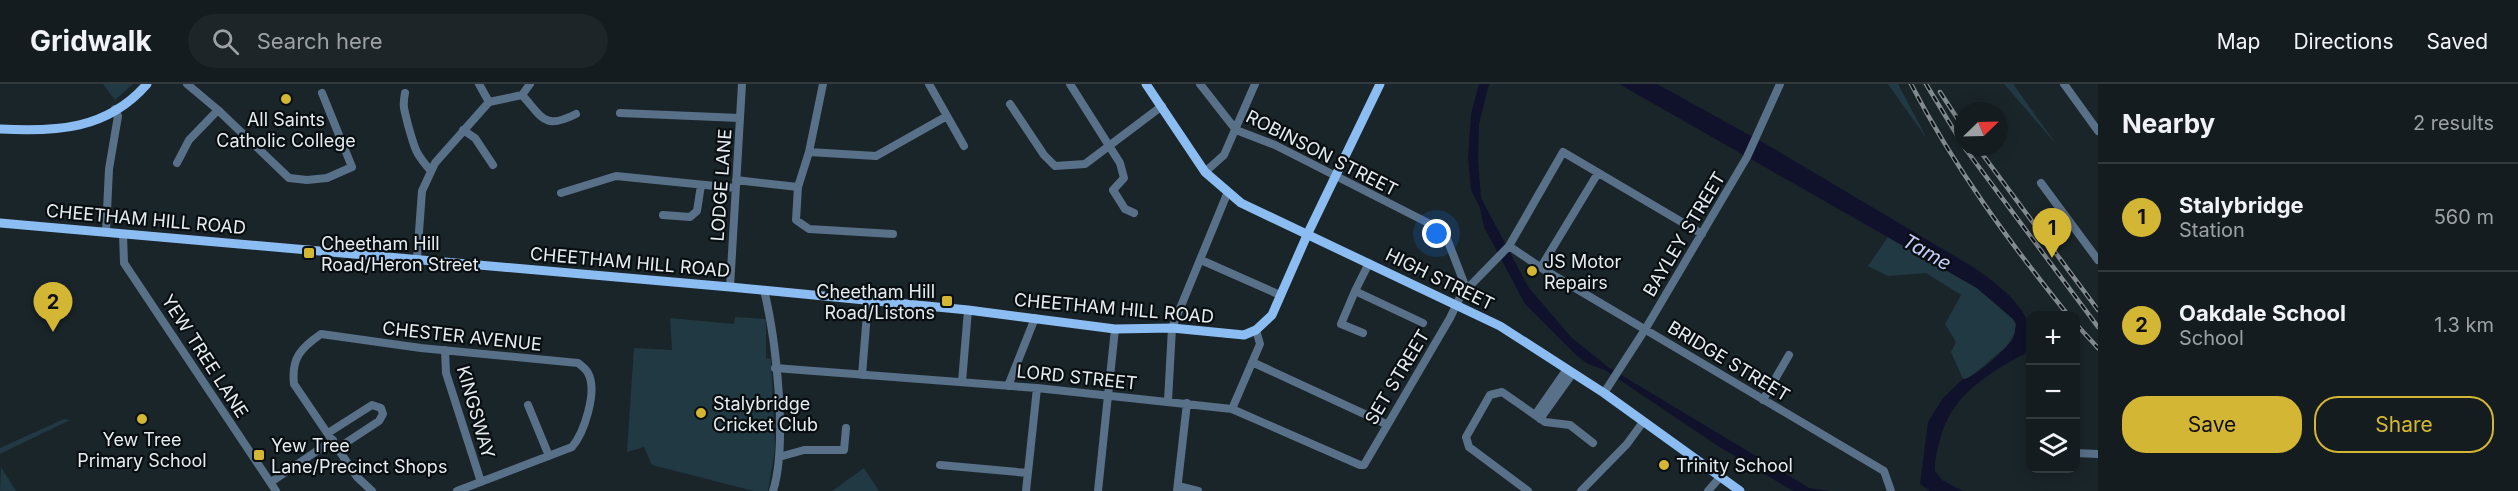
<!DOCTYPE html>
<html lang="en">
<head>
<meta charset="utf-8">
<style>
  body { margin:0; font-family:Inter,sans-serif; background:#1d2529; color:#f1f3f6 }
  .controls { position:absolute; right:18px; bottom:18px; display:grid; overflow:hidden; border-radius:12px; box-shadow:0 3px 15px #0003 }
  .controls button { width:54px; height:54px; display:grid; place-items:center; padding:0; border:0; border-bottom:2px solid #333a3e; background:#141c20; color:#f1f3f6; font:30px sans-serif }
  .compass { position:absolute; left:1954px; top:18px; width:54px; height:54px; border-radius:50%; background:#141c20; box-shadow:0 3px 15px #0003; rotate:67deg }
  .you { position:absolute; left:1437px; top:150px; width:21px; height:21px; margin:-15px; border:4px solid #fff; border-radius:50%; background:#1a73e8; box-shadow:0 0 0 9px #1a73e833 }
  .badge { display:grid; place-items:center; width:39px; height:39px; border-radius:50%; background:#d4b635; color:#111; font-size:20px; font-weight:700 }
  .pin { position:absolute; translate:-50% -50px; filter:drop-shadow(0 2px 3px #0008) }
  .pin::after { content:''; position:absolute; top:32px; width:21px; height:18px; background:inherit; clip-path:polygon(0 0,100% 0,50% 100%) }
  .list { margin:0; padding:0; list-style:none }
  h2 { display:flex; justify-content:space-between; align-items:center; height:78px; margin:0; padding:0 24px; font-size:26px }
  h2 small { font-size:20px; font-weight:400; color:#9da1a5 }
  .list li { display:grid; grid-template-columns:39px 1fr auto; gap:18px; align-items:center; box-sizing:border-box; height:108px; padding:0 24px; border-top:2px solid #333a3e }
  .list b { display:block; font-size:22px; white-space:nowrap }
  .list p { margin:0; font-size:20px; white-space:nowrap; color:#9da1a5 }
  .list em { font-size:20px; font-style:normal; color:#9da1a5 }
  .actions { display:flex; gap:12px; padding:18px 24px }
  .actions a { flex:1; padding:14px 0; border:2px solid #d4b635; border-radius:24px; text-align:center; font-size:21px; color:#d4b635 }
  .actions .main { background:#d4b635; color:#111 }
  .icon { flex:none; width:33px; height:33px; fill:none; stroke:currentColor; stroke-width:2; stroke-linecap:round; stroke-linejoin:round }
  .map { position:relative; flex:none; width:2098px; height:407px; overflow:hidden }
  header { display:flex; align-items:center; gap:36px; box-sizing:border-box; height:84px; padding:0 30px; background:#141c20; border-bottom:2px solid #333a3e }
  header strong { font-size:28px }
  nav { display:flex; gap:33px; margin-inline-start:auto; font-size:21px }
  .search { width:420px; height:54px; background:#1d2529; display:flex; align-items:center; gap:15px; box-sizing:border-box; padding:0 21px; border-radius:33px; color:#9da1a5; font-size:22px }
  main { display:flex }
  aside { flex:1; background:#141c20 }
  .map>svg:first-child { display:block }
  .green { fill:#213943 }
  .water { fill:#10122b }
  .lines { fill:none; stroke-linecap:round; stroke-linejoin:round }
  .minor { stroke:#597089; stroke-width:8 }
  .major { stroke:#8cbdf2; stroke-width:9 }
  .rail-casing { stroke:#828b90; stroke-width:4.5 }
  .rail { stroke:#090e10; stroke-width:2; stroke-dasharray:7; stroke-linecap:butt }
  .poi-dot { fill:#d4b635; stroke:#090e10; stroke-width:2 }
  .labels { text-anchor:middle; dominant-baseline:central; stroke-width:4.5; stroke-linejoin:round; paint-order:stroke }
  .poi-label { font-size:18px; fill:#e6edf1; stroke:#090e10; text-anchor:start }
  .street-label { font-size:18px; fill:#e6edf1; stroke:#090e10 }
  .water-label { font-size:20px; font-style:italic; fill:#c8cffc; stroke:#090e10 }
</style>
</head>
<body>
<header>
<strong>Gridwalk</strong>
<div class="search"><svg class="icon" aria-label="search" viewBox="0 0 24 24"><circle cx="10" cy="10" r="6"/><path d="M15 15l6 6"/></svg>Search here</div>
<nav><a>Map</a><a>Directions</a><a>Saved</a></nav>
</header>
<main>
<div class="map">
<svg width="2098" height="407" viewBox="0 0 2098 407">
  <rect width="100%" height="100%" fill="#1a252a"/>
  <path class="green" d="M103,0h30l-18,16z
    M1888,0h10l29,55z
    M2004,0h9l43,60z
    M1888,153l89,51 36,31 3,5 -1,9 -9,14 -38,32h-5l-12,-27 5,-10 -11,-18 16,-29 -35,-22 -38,3 -20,-10z
    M735,233l31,2v39l5,1 4,90 -7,42h-14l-102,-26 -8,-18 -17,5 7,-104 38,2 -2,-32 64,6z
    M64,335l6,1 -70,34v-6z
    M1,383l15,24h-16z
    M864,384l15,23h-47z"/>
  <path class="water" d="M1479,0h10l-10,40 -1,36 3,38 48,90 42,49 37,30 201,121 20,3h-36l-75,-45 -113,-76 -17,-6 -11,-8 -52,-52 -41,-77 -4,-19 -9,-18 -3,-32 3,-44z
    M1619,0h38l114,63 202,120c25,17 75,53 51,87 -40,22 -74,42 -85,89 -2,9 -5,18 -4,28l7,9 21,11h-33l-10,-7 8,-62 15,-24 20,-19c11,0 44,-31 50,-40 2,-5 2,-10 3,-15l-3,-5 -36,-31z"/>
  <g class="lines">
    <path class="minor" d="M187,0l31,26 71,68 18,2 20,-2 25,-11 -30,-74
      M479,0l10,18
      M823,0l-14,68 -11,35 -2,33 13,9 84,5
      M929,0l35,62
      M1070,0l50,79 4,15 -11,12 12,19 9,4
      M1200,0l36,46 39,15 169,86 22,57
      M2064,0l34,47
      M405,9c-3,15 0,18 3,32 7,23 6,27 23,46
      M522,11c21,23 22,35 54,19
      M522,11l8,-11
      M1010,20l34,51 11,11 30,-2 77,-58
      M620,29l120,5
      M463,46l12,8 18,27
      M809,68l67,4 71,-40
      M177,79l12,-23 29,-30
      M1205,88l19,-17 31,-71
      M736,96l62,7
      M2041,99l57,77
      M561,109l55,-17 119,12
      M663,131l27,2 7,-6 4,-26
      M106,148l3,-63 9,-53 -3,-7
      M123,150l1,29 152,228
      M1509,162l34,23 341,202 7,20
      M417,175l5,-68 13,-28 54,-61 33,-7
      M1201,176l79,35
      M1541,183l57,-94
      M730,203l12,-203
      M764,206c12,49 24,154 9,201
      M1355,207l14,-28
      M1363,249l-22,-9 14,-33 68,32
      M445,266l1,23 35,109
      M1252,278l134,62
      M775,284l262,20 195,21 128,56h4l86,-147 11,-23 48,-49 54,-94 139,82
      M862,291l6,-74
      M962,298l6,-72
      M1008,302l27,-68
      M1604,309l42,-65 101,-171 33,-73
      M1763,316l26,-45
      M1168,317l4,-73 55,-134
      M528,321l21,51
      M1232,325l28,-65 -4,-14
      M1535,331l32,-46
      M1540,335l33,-46
      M328,349l44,-28 9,3 2,6 -4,7 -41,27
      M2076,369l22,1
      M779,373l25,-7h40l2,-22
      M940,381l88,8
      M271,398l62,-42
      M1178,402l20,5
      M372,407l-15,-14 -63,-93c-3,-26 7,-36 27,-50l100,14 157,15c4,3 8,6 10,10 10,18 -4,60 -16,74l-115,44
      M1026,407l11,-103
      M1098,407l17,-162
      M1177,407l10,-88
      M1528,407l-59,-44 -3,-10 24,-42 12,-3 43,30 25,3 23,18
      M1581,407l46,-47 16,-22
      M1708,407l13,-15"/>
    <path class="major" d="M1146,0l59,88 36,31 259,123 104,67 136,98
      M0,45c56,3 107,1 147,-45
      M0,139l730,64 238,23 147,19 57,-1 72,7 12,-5 16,-15 36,-82 72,-149"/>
    <defs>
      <path id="rail" d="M1911,0c43,83 99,159 157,231
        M1926,0l37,61
        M1940,8l23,35
        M1964,63l134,180
        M1977,63l121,163
        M2076,240l22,24"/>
    </defs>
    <use href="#rail" class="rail-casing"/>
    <use href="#rail" class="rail"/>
  </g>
  <g class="poi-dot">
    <circle cx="286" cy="15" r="6"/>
    <rect x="303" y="163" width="12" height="12" rx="3"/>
    <circle cx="1532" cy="187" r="6"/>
    <rect x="941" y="211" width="12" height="12" rx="3"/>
    <circle cx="701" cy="329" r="6"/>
    <circle cx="142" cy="335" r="6"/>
    <rect x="253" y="365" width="12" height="12" rx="3"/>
    <circle cx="1664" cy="381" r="6"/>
  </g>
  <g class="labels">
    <g class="poi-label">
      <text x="286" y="35" text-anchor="middle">All Saints<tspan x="286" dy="21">Catholic College</tspan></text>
      <text x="321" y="159">Cheetham Hill<tspan x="321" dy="21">Road/Heron Street</tspan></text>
      <text x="1544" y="177">JS Motor<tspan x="1544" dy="21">Repairs</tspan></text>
      <text x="935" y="207" text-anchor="end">Cheetham Hill<tspan x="935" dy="21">Road/Listons</tspan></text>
      <text x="713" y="319">Stalybridge<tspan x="713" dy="21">Cricket Club</tspan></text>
      <text x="142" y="355" text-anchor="middle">Yew Tree<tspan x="142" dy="21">Primary School</tspan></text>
      <text x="271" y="361">Yew Tree<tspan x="271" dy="21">Lane/Precinct Shops</tspan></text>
      <text x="1676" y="381">Trinity School</text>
    </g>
    <g class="street-label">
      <text transform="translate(1322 69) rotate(27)">ROBINSON STREET</text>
      <text transform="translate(721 101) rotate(-86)">LODGE LANE</text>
      <text transform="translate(146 135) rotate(5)">CHEETHAM HILL ROAD</text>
      <text transform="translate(1684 150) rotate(-59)">BAYLEY STREET</text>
      <text transform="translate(630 178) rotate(5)">CHEETHAM HILL ROAD</text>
      <text transform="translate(1440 195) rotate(26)">HIGH STREET</text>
      <text transform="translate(1114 224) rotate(5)">CHEETHAM HILL ROAD</text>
      <text transform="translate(462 252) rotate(6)">CHESTER AVENUE</text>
      <text transform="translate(205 272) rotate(57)">YEW TREE LANE</text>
      <text transform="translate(1729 277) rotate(31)">BRIDGE STREET</text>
      <text transform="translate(1077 293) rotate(6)">LORD STREET</text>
      <text transform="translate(1397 293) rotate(-59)">SET STREET</text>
      <text transform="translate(476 328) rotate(74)">KINGSWAY</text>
    </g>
    <g class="water-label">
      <text transform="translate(1927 168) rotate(30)">Tame</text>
    </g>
  </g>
</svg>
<div class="controls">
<button>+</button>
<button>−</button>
<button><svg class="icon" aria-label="layers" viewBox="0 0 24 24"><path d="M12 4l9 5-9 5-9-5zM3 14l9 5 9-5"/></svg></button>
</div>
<svg class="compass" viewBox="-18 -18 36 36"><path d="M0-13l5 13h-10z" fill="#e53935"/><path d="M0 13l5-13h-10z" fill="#9da1a5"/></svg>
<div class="you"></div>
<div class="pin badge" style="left:2052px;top:174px">1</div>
<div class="pin badge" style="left:53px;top:248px">2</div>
</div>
<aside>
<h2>Nearby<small>2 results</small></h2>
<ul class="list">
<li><span class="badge">1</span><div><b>Stalybridge</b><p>Station</p></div><em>560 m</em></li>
<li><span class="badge">2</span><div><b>Oakdale School</b><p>School</p></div><em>1.3 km</em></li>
</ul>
<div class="actions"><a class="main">Save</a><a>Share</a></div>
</aside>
</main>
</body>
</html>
